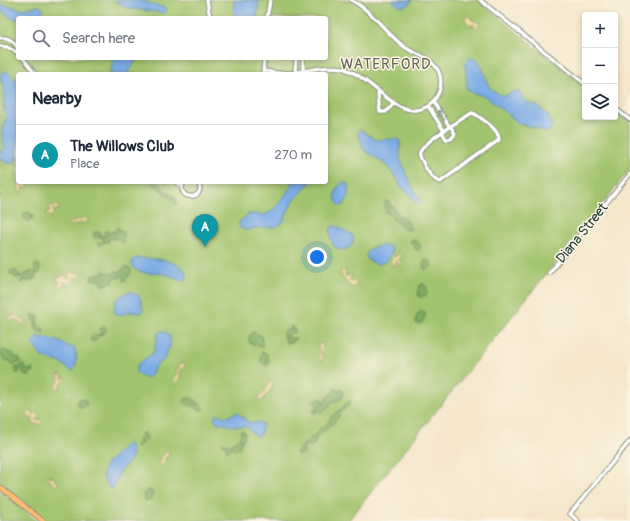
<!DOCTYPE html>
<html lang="en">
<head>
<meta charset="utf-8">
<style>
  body { margin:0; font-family:Pangolin,sans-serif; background:#f6f6f7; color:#1f2937 }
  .controls { position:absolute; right:12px; top:12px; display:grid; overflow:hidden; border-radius:4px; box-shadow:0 2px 6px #0003 }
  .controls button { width:36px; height:36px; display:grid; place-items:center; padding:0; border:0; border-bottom:1px solid #e0e1e3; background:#fff; color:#1f2937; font:20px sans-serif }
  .you { position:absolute; left:317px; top:257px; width:14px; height:14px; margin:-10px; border:3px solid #fff; border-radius:50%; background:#1a73e8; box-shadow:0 0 0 6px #1a73e833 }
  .badge { display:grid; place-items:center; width:26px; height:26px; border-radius:50%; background:#0f766e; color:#fff; font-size:13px; font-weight:700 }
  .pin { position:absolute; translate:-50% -33px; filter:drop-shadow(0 1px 2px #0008) }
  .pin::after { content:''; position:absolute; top:21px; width:14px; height:12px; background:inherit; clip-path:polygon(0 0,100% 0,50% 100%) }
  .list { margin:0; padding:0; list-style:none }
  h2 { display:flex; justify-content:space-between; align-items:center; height:52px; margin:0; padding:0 16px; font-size:17px }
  h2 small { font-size:13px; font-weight:400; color:#747a83 }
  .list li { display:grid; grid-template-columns:26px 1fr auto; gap:12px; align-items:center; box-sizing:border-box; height:60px; padding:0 16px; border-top:1px solid #e0e1e3 }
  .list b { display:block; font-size:15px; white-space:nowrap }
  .list p { margin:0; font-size:13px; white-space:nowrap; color:#747a83 }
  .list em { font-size:13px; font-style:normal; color:#747a83 }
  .icon { flex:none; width:22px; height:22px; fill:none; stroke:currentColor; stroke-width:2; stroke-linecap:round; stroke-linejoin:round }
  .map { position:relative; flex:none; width:630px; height:521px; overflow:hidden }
  .search { position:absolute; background:#fff; box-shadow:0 2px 6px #0003; left:16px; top:16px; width:312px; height:44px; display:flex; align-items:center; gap:10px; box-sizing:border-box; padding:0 14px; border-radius:4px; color:#747a83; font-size:15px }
  .panel { position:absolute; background:#fff; box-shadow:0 2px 6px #0003; left:16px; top:72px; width:312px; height:112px; border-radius:4px }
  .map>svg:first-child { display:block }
  .green { fill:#a2c46e; stroke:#608051; fill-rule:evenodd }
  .forest { fill:#81aa61; stroke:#50744a }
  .sand { fill:#eeda9e; stroke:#868c69 }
  .water { fill:#7aabe5; stroke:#4c748c }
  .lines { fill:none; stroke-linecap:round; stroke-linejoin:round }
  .minor-casing { stroke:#8a9280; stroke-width:5.5 }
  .major-casing { stroke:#8a9280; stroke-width:6 }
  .minor { stroke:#fff; stroke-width:3.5 }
  .major { stroke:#fcbd6f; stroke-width:4 }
  .oneway { stroke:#8f9e9a }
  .labels { text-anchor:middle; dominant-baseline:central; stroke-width:3; stroke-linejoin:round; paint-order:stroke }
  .street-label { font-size:14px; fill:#1f3d34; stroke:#fcf5e5 }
  .neighbourhood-label { font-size:15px; letter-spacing:1px; fill:#63635b; stroke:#fcf5e5 }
</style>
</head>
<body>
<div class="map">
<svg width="630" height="521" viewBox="0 0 630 521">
  <rect width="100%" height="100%" fill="#fcf5e5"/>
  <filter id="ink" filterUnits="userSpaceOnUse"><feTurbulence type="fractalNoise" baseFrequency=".025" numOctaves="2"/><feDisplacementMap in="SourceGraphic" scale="8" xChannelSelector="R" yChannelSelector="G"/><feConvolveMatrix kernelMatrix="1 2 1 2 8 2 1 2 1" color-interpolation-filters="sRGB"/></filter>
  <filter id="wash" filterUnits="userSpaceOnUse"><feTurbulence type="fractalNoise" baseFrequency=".012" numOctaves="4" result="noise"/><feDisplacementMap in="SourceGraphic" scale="16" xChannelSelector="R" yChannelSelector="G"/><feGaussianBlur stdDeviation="0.9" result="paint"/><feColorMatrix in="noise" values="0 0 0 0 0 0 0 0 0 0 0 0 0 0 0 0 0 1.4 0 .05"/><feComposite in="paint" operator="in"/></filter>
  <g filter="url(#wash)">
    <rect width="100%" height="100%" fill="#f5e6cb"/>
    <path class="green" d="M0,0h477l108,87v30h30v-6l15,12v46l-282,352h-301l-47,-38zM18,18h308v40h-308zM18,74h308v108h-308z
      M0,491l37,30h-37z"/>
    <path class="forest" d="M151,182h3l6,3 1,2 15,11 1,6 -2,1 -2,-5 -17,-13z
      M387,201l2,1 1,4 4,1v4h3l2,6h4l1,3 4,2 3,7 -2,1 -6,-1 -17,-17v-2l-3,-3 2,-2v-3z
      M29,212l1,3 2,-1 2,2 -3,1 2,3h-3l-1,2 -5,-3 -1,-3 1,-3z
      M117,227l3,2v2l4,1v5l-2,2 2,3 -3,1 -3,-4 -9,-1 -1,1 1,3 -6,1 -3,3 -3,-3 8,-2 -5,-4 -5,1 -2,-4 2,-2h4l2,4 4,1 -1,-5 1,-1h3l1,3 3,-3h4z
      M413,239l8,7 -2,4 -4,-1 -2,-6 -3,-1v-2z
      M424,260l6,1 1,2 1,3 -6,4 -3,-3z
      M38,264l2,2 -1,6 1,1 -4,2 -2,4 -4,1 -1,2 -3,-2 -3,3h-2v-2l2,-2 -2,-2 -6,1v-2l-4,-1 -1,-4 4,-1 5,4v2c5,0 9,-4 14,-5l2,2 1,-2 -2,-2 1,-4z
      M126,267l5,2v3l-5,8 -3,1 1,-3 -2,-2h-2l-1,3 -5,-3v6h-3l-7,4 -5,-6h-8v-3l4,-3h6l2,-3 11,3 2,-3h2v2z
      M423,283l4,5 -1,7 -5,2h-2c-2,-5 -1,-11 4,-14z
      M422,311l3,2v3l-3,7 -5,1c-3,-4 0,-8 2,-12z
      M35,315l5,2 -3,3c2,8 0,5 7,9l-1,5 -2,-3 -2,3 -1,-1 -1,-4 -3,-3 2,-3 -2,-1v-3l-2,-3z
      M104,326l3,4 -4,3 -1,2 -4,1 -3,5h-4l-1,-4 3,-3 6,1 2,-1 -1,-5z
      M292,326l1,1 -2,3 4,-1v3l-2,1 -2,-1 -3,4 3,4 2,-3 3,1 -1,2h-2v3h-6l-5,-10 4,-3h4v-3z
      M253,332h2l2,2h1l3,1 2,13 -5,-2 -2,-2 -2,1 -1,-2 -2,1 -2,-2v-6z
      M3,350l7,3h3l1,4 5,1 2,4h-3l-2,3 -6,-2 -1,-3 -4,2 -2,-6 -3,-1 1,-4z
      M262,352l5,2 2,8 -3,4 -5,-5v-6z
      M20,365h4l2,5 7,-1 1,3h-5l1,4h-3l-3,-1 -1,-5 -4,-1v4h-3l-1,-5 2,-1 1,1z
      M334,388l3,1v2l5,-2 2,3 -3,7 -9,3c-3,5 -6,8 -11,11l-4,-3 -1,3h-2l-1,-2 1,-3 3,1v-6l-5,-2 1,-2h9l1,4h2l1,-2 -1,-3 3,-1 1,-2 4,-2z
      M77.5 403a4.5 4.5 0 1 1 9 0a4.5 4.5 0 1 1-9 0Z
      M185,399l4,-1 6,2 1,3h4l4,6 -2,2 -5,-3 -1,-2c-3,1 -9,-1 -12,-4z
      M351,401l-2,5 -9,6 -1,5 -3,2 -1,3 -3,3h-3l-3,5 -10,7 -1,7 -4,2 -2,-1 -4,1 -2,2 1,6 -2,1 -6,-1c2,-6 14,-15 19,-19h1l1,-3 3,-2v-2c8,-1 10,-11 15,-15 4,-3 8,-4 10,-9z
      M243,430l2,3 -1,6h-3l1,2 -3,7 -4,2 -5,-2 -1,3h-2l-1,-4 -4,-5 9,4 1,-4 5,-2 4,-5 -1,-4z
      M143,432l4,6 -10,10 -1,-3 3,-3 -1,-2 4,-4 -1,-2z
      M147,490l5,1 1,2 -3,8h-4l-3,-5z"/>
    <path class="sand" d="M468,15l2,3h3l-1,2 8,3 -3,6 -2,-1 -1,-3h-4l-4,-4 -1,-4z
      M24,182h8l-3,1 -2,5 -4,-1v4l-4,2 -1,-8 1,-1 4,1z
      M50,205l3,2 4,-2 2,2 -1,3h-5l1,3 -3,4 -5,-3 1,-3h3l-1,-5z
      M84,217l4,1v4l-9,1 -7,3 -3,-1 1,-3h5v-3h3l2,2z
      M399,253l3,2v2l-3,2 2,5 -3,1 -2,-5 -1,1v4l-2,1 -1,-3 -2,-2 4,-5h3z
      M343,270l3,2 -1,4 7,-1 -2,5 6,1 1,3 -2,3h-5l-4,-7 -4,-2v-3l-2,-2z
      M71,271l3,2h5l1,2v3l-2,1 -3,-3 -1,4 -4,1v4h-2l-3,-4 -3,6 -5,-1 1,-2 3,-2 -4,-1 -1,-3 3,-1 2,1v-2l2,-2 5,5 2,-2 -2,-4z
      M16,314l3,4 5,1v3l3,2 -1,2 -11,-7 -4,2 -2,-2 1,-3h4z
      M320,343l2,1 1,5 -2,3 2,7 -2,2 -2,-1c0,-3 0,-14 -1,-16z
      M181,363h3l2,3 -6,4v10l-5,4 -2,-4 4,-4 -1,-5z
      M59,374l3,1v5l3,-3 2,2 -7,5 -1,5h-2l-2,-2 4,-6 -1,-5z
      M270,381l4,1 -2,4v3l-3,2v3l-4,2 -1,4 -4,1 -2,-3 7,-6v-3l2,-1v-2l2,-2z
      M30,411l3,1v3l3,-2 2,1 1,3 -3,3h5l2,2 -1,2h-9v-6h-4l-2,-3z
      M166,451l3,1v3l-4,3v4l-3,3 -2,1 -1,-4z
      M45,475l4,2 1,-2h1l1,3h3v3l3,1v3l-2,1 -7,-6 -3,-1 -2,-2z"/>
    <path class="water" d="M113,0h26l26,8 2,2 -1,2 -4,1 -35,-5z
      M234,0h25l-2,17 -19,1c-6,-5 -5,-11 -4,-18z
      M392,0h20c-6,10 -13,8 -20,0z
      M3,5l19,4 17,-3 5,3c-6,10 -15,9 -26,9v2l-9,-3 -8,-7 -1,-4z
      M114,58h24l-11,16h-17z
      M470,58c15,1 13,20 19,28 4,6 11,9 17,10l6,-4 7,-1 6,10 3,2 8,2 11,9 5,10 -1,4 -2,4h-5l-11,-5 -13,-3 -35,-28 -12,-3 -6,-4 -2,-26z
      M5,71l4,2 9,9v72l-3,8c-7,4 -15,-1 -15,-10l3,-2 1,-3 -2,-17 4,-12 -2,-12v-18l-4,-10 2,-6z
      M361,130l15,10 20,-1 4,2v18l13,29 9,14 -2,2 -4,-1 -5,-7 -11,-10 -2,-6 -13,-16 -22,-15 -5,-16v-2z
      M294,182h17l-19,20 -9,20 -7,5 -21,1 -9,2 -6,-2 -1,-6 10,-8c5,0 9,1 14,1 12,-1 24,-24 31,-33z
      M343,182l6,3 -1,11 -4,9 -4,1c-8,-7 -5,-18 3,-24z
      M335,226l18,9c3,12 -11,20 -19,11 -2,-3 -4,-11 -4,-15l1,-4z
      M380,246h9l3,3v4l-6,9 -9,2 -9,-4 -2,-6 5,-6z
      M137,258c14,0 48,1 50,19l-3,4c-6,-2 -12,-5 -19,-7 -10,-2 -26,2 -33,-8 0,-4 1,-7 5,-8z
      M127,292h6l7,5 3,13 -2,3 -12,-1 -10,3 -5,-3 2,-12z
      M163,331c7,2 8,9 7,16 -3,4 -4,7 -6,12 -2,3 -6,4 -8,6 -6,7 -1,13 -14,12l-6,-5 1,-7 17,-13 4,-19z
      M37,336l18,4 20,9c2,7 2,16 -2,22l-3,-1 -10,-8 -12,-3 -7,-3 -9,-12z
      M235,413h3l11,10 10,-1 4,2 -3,12 -2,1 -6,-4 -5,-6c-9,-1 -26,-1 -33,-7l2,-5c10,-2 5,6 19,-2z
      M126,444h3l3,9 -1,7 -11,11 -6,15 -3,3c-16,-16 -6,-24 7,-36 3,-3 5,-6 8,-9z"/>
  </g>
  <g filter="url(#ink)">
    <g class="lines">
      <defs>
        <path id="minor" d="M207,0l3,18
          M480,0l105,84
          M267,18l3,-18
          M0,38c9,-1 14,3 18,11
          M0,46l7,1 11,6
          M23,58l12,16
          M264,71c8,1 18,3 27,2 16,-2 35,-8 51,-5 24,6 49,41 70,42 8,1 19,-4 23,-11 7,-10 8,-22 1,-32 -7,-10 -20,-13 -30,-19 -20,-14 -33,-37 -55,-48
          M295,72l1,-14
          M303,72v-14
          M263,74l1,-16
          M379,91l-1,4 2,17h6l8,-10
          M433,102l17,25
          M428,106l16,25
          M615,108l15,12
          M472,113l3,1c8,6 24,15 24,26l-59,42c-7,-2 -11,-9 -15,-15 -1,-4 -7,-11 -5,-15 6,-12 40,-32 52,-39z
          M442,132l4,7h5l4,-5 -4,-7
          M176,182l6,4
          M184,182c-10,19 24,19 14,0
          M549,273l81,-99
          M578,521l-8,-7 60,-73"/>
        <path id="major" d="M0,487l43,34"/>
      </defs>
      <use href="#minor" class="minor-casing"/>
      <use href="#major" class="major-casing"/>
      <use href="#minor" class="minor"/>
      <use href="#major" class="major"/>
    </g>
    <defs><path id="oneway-shaft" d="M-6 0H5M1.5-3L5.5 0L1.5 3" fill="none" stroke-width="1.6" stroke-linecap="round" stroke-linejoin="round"/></defs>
    <use class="oneway" href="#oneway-shaft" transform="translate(441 115) rotate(-124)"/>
  </g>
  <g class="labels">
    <g class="street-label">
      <text transform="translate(582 233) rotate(-51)">Diana Street</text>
    </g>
    <g class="neighbourhood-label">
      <text x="386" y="64">WATERFORD</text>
    </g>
  </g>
</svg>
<div class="controls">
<button>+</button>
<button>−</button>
<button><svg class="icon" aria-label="layers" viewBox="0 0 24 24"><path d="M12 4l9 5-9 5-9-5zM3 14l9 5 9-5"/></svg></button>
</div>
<div class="you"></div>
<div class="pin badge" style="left:205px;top:247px;background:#0f9aa8">A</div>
<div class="search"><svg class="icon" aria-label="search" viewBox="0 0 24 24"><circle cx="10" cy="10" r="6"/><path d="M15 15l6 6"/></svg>Search here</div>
<section class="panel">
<h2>Nearby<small></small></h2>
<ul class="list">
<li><span class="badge" style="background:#0f9aa8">A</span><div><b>The Willows Club</b><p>Place</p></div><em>270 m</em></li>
</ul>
</section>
</div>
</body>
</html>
